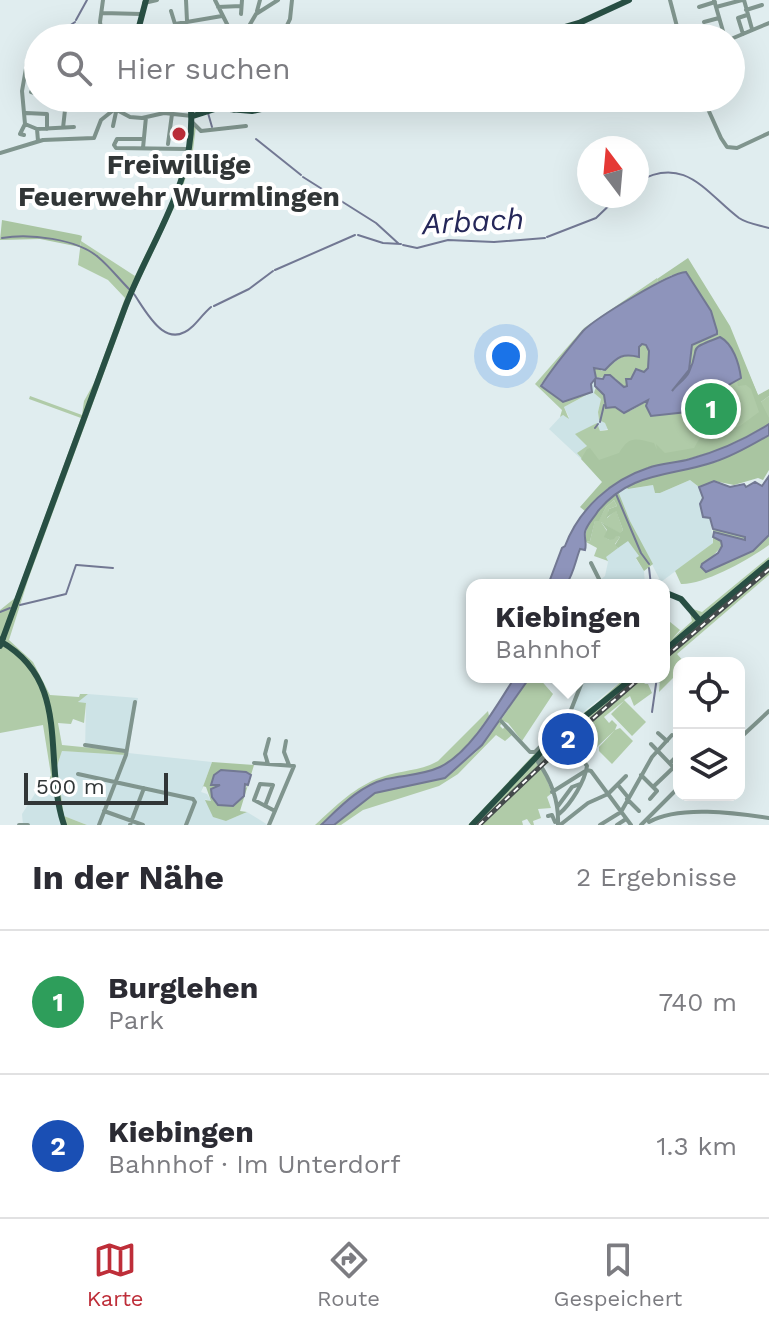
<!DOCTYPE html>
<html lang="de">
<head>
<meta charset="utf-8">
<style>
  body { margin:0; font-family:"Work Sans",sans-serif; background:#f7f7f7; color:#2b2b33 }
  .controls { position:absolute; right:24px; bottom:24px; display:grid; overflow:hidden; border-radius:16px; box-shadow:0 8px 32px #0002 }
  .controls button { width:72px; height:72px; display:grid; place-items:center; padding:0; border:0; border-bottom:2px solid #e1e1e2; background:#fff; color:#2b2b33; font:40px sans-serif }
  .compass { position:absolute; left:577px; top:136px; width:72px; height:72px; border-radius:50%; background:#fff; box-shadow:0 8px 32px #0002; rotate:344deg }
  .scale { position:absolute; left:24px; bottom:20px; width:144px; box-sizing:border-box; padding-left:8px; border:4px solid #313637; border-top:0; font-size:22px; line-height:28px; white-space:nowrap; color:#313637; -webkit-text-stroke:6px #fff; paint-order:stroke }
  .you { position:absolute; left:506px; top:356px; width:28px; height:28px; margin:-20px; border:6px solid #fff; border-radius:50%; background:#1a73e8; box-shadow:0 0 0 12px #1a73e833 }
  .badge { display:grid; place-items:center; width:52px; height:52px; border-radius:50%; background:#be2e39; color:#fff; font-size:26px; font-weight:700 }
  .pin { position:absolute; translate:-50% -50%; border:4px solid #fff; box-shadow:0 2px 8px #0006 }
  .popup { position:absolute; left:466px; top:579px; width:204px; height:104px; box-sizing:border-box; display:grid; place-content:center; border-radius:16px; background:#fff; filter:drop-shadow(0 2px 6px #0005); font-size:26px; white-space:nowrap; color:#7c7c81 }
  .popup b { font-size:30px; color:#2b2b33 }
  .popup::after { content:''; position:absolute; left:50%; top:100%; margin-left:-16px; border:16px solid transparent; border-top-color:#fff }
  .list { margin:0; padding:0; list-style:none }
  h2 { display:flex; justify-content:space-between; align-items:center; height:104px; margin:0; padding:0 32px; font-size:34px }
  h2 small { font-size:26px; font-weight:400; color:#7c7c81 }
  .list li { display:grid; grid-template-columns:52px 1fr auto; gap:24px; align-items:center; box-sizing:border-box; height:144px; padding:0 32px; border-top:2px solid #e1e1e2 }
  .list b { display:block; font-size:30px; white-space:nowrap }
  .list p { margin:0; font-size:26px; white-space:nowrap; color:#7c7c81 }
  .list em { font-size:26px; font-style:normal; color:#7c7c81 }
  .icon { flex:none; width:44px; height:44px; fill:none; stroke:currentColor; stroke-width:2; stroke-linecap:round; stroke-linejoin:round }
  .map { position:relative; flex:none; width:769px; height:825px; overflow:hidden }
  .search { position:absolute; background:#fff; box-shadow:0 8px 32px #0002; left:24px; right:24px; top:24px; height:88px; display:flex; align-items:center; gap:20px; box-sizing:border-box; padding:0 28px; border-radius:44px; color:#7c7c81; font-size:30px }
  .sheet { height:392px; background:#fff }
  nav { display:flex; justify-content:space-around; align-items:center; box-sizing:border-box; height:112px; border-top:2px solid #e1e1e2; background:#fff; font-size:22px; color:#7c7c81 }
  nav a { display:grid; justify-items:center; gap:4px }
  nav .on { color:#be2e39 }
  .map>svg:first-child { display:block }
  .built { fill:#cde3e6 }
  .green { fill:#b0cba8 }
  .forest { fill:#a9c5a1; fill-rule:evenodd }
  .water { fill:#8e94bb; stroke:#727893; stroke-width:2; fill-rule:evenodd }
  .lines { fill:none; stroke-linecap:round; stroke-linejoin:round }
  .stream { stroke:#727893; stroke-width:2 }
  .minor { stroke:#80958e; stroke-width:4 }
  .major { stroke:#284f44; stroke-width:6 }
  .rail-casing { stroke:#454b4c; stroke-width:5 }
  .rail { stroke:#fff; stroke-width:2; stroke-dasharray:6; stroke-linecap:butt }
  .minor-bridge { stroke:#80958e; stroke-width:4 }
  .major-bridge { stroke:#284f44; stroke-width:6 }
  .poi-dot { fill:#be2e39; stroke:#fff; stroke-width:3 }
  .labels { text-anchor:middle; dominant-baseline:central; stroke-width:8; stroke-linejoin:round; paint-order:stroke }
  .poi-label { font-size:28px; font-weight:bold; fill:#313637; stroke:#fff }
  .water-label { font-size:30px; font-style:italic; fill:#252759; stroke:#fff }
</style>
</head>
<body>
<div class="map">
<svg width="769" height="825" viewBox="0 0 769 825">
  <rect width="100%" height="100%" fill="#e0edef"/>
  <path class="built" d="M594,379l2,1 -2,9 7,10 -3,13 1,8 6,3 3,6 -8,2 -2,-5 -22,8 11,12 -6,13 -32,-30 13,-14 7,2 -5,-10 21,-11z
    M690,480l9,7 4,11 -3,6 5,14h5l3,25 -52,39 -31,-61 -12,-30 7,-5 4,3 24,-4 2,8h5z
    M628,540l11,16 -3,3 8,12 1,14h-42l-3,-5 5,-4 3,-14 -3,-5z
    M585,677h41l-56,46 -2,-1z
    M88,694l50,4 -10,55 84,9 -11,30 6,2 5,8 -7,-3 21,22 21,-9 21,13h-181l-23,-9 -7,-50 5,-15 23,1 1,-48 -8,-1 5,-7z
    M43,788l11,3 8,34h-39l-1,-11 16,-25z"/>
  <path class="green" d="M193,125l3,1 -4,32 -12,37 -48,102 -104,283 -19,60 24,22 17,33 29,2 1,-3h8l-10,8 8,1 -2,20 -11,-4 -2,5 -13,-1 4,22 61,6 3,4 -64,-4 -5,15 7,50 23,9h-25l-8,-34 -9,-3 6,-13 -8,-50 -43,8v-123l15,-12 66,-180 -52,-19 1,-3 52,19 2,-14 10,-18 31,-85 -17,-18 -30,-15 3,-24 54,35c22,-47 55,-102 58,-151z
    M657,278l1,4 -72,47 -45,55 22,18 29,-10 -28,15 5,12 -6,-4 -3,2 2,-7 -27,-26 49,-56z
    M730,330l31,72 8,-6v29l-161,63 -31,-35 10,-7 -12,-12 22,-11 3,8 8,-1 -3,-7 -6,-3 -1,-8 3,-13 -7,-6 2,-6 9,8 1,13 9,-1 15,4 19,-11 -3,6 2,5 22,-59z
    M642,344l4,1 3,6 -1,17 -4,4 -9,-1 -4,8h-5l1,7 -3,1 -9,-9 -20,-1 -2,-7 3,-3 6,4 24,-17 13,3v-10z
    M614,500l3,6 -8,3 -2,9 9,-8 7,20 -3,4 -19,-12 6,9 -2,6 4,3 6,-5 5,2 -5,7 3,4 -12,9 2,4 -14,-5 3,-8 -11,-6 4,-1 5,-21h4l7,-13z
    M713,529l32,8v3l-13,-4 -19,1 8,4 1,5 -11,12 -5,14 47,-21 16,-16v10c-19,14 -65,40 -88,39l-6,-13 38,-28z
    M769,557v18l-92,79 8,9h-6v9l-20,20 1,-15h4v-60l16,13 -8,9 20,-18 -2,-8 3,-4 9,3z
    M530,677h8l15,17 -31,47 -14,-18 -7,-3z
    M626,677h27l-9,7h4l4,9 -18,13 -4,-10 -6,4 22,22 -14,14 -21,-22 13,-13 -20,16 5,6 3,-3 5,5 -2,5 5,-2 13,13 -21,23 -13,-13v-4l16,-17 -18,17 -11,-12 10,-12 -54,45 10,25 -5,4 4,11 -13,1 3,9 -8,3 1,4h-3l-4,-6 -5,2 1,4h-55l82,-88 46,-33z
    M488,711l1,5c-13,18 -27,39 -47,50 -17,9 -36,9 -55,13 -28,6 -46,27 -66,46h-6c21,-19 40,-39 67,-48 19,-7 39,-6 56,-16z
    M500,721l2,2 -2,3 3,3 2,-3 8,8 -8,7 -9,-6 -38,39 -19,12 -76,24 -22,15h-7l41,-32 70,-15 31,-26z"/>
  <path class="forest" d="M2,220l77,15 3,1 -2,11 -40,-8 -40,1z
    M688,258l42,68 28,69 11,-6v7l-8,6 8,16v6l-41,23 -104,31 -16,10 -23,23 -5,-4 22,-25 -21,-23 6,-10 3,-1 9,12 20,-7c10,-17 16,-15 35,-10l3,7 -1,-6 9,9 29,-5 7,-12 39,-10 19,-14 -8,-23 -5,-4 -8,1 -1,-4 4,-4c-2,-18 -10,-35 -24,-44l-6,-23 -22,-35 -17,-1 -14,7 -1,-3z
    M769,435v35l-6,10 -5,-2 -24,7 -20,-4 -15,6 -9,-7 -30,13h-5l-2,-8 -25,4 -3,-3 30,-11 61,-13z
    M618,491l12,30 23,43 -9,7 -8,-13 3,-2 -11,-15 -10,7 -3,-3 5,-8 -4,-1 -2,3 -5,1 -5,-3 3,-7 -6,-8 19,11 3,-3 -7,-19 -10,7 3,-9 8,-3 -3,-6 -8,7 -7,14h-4l-5,20 -4,1c-4,-20 18,-39 32,-51z
    M212,762l42,3 -14,46 7,1 -21,9 -13,-4 -8,-17 6,1 -5,-14 -3,-1 -2,6zM221,770l29,3 -3,12 -3,-2 3,4 -29,18 -6,-8 8,-12 -6,-10z"/>
  <path class="water" d="M686,272l25,39 6,20v3l-25,11 -3,25 -17,21c4,-6 14,-12 17,-19 13,-28 -5,-21 31,-35 13,7 19,26 21,41l-16,9 -8,10 -24,8 -6,7 -36,4 -5,-10 2,-6 -24,13 -9,-6 -9,1 -2,-13 -9,-9v-7l-4,5 1,8 -29,10 -22,-16c12,-19 28,-38 42,-55 13,-13 86,-58 103,-59zM642,344l4,1 3,6 -1,17 -4,4 -8,-3 -5,10h-5l1,7 -3,1 -14,-12h-5l-2,4 -7,-1 -2,-10 11,2c13,-14 18,-17 34,-13v-10z
    M769,424v11c-17,10 -36,21 -55,27 -44,15 -83,9 -116,49 -4,7 -11,13 -13,21 -1,6 2,11 0,18l-5,-1c-5,13 -6,24 -14,36h-18l14,-37 3,-2c14,-37 46,-66 83,-78 14,-5 29,-5 42,-9 29,-8 54,-19 79,-35z
    M769,476v59l-16,16 -47,21 -5,-5 1,-3 16,-11 4,-7 -1,-5 -8,-4 1,-5 31,8v-3l-32,-8 -3,-11 -7,-1 -3,-13 3,-6 -4,-11 15,-6 16,6 14,-3 2,3 9,-5 7,4z
    M515,677h15l-48,68 -37,33 -70,15 -41,32h-13c19,-18 38,-39 65,-46 18,-4 37,-4 54,-12 31,-15 57,-62 75,-90z
    M221,770l25,2 5,3 -3,10 -3,-1 -1,12 -11,10 -15,-1 -6,-8 -1,-8 9,-4h-9l3,-10z"/>
  <g class="lines">
    <path class="stream" d="M76,20l11,-20
      M52,38l23,-16
      M98,98l16,8
      M136,109l14,-7h15
      M208,113l4,14
      M256,139l45,36
      M303,177l73,46 23,21
      M637,182c48,-28 69,11 102,36 9,6 20,7 30,10
      M358,235l25,8 18,1
      M547,237l49,-19 23,-22
      M2,238c27,-5 75,1 96,19 11,9 21,22 31,32
      M403,245l14,3 31,-8 46,2 51,-4
      M275,270l80,-35
      M134,294c13,19 32,58 59,32 6,-6 11,-13 18,-19
      M214,306l35,-17 24,-18
      M600,422l4,-17
      M595,428l3,-4
      M616,494l25,59 8,11
      M77,565l36,3
      M649,568l2,17
      M20,605l46,-11 10,-29
      M0,612l10,-4
      M652,712l5,-35"/>
    <path class="minor" d="M186,0l1,21
      M215,0l19,38
      M670,0l10,38
      M714,0l11,38
      M744,0l8,29
      M144,3l13,-3
      M218,7l23,-1
      M699,7l16,-5
      M716,7l26,-7
      M746,10l16,-5
      M171,11l4,13 47,-8
      M257,11l3,-11
      M102,13l39,1
      M241,14l1,-14
      M704,22l15,-4
      M140,26l20,4
      M102,33l-2,-11 3,-22
      M743,34l-5,-16 9,-3
      M249,37l7,1
      M71,38l13,-11 18,6 4,5
      M211,38l22,-5
      M242,38l14,-24 22,-14
      M281,38l9,-19 2,-19
      M731,39l38,-16
      M731,53l4,11
      M37,61l1,1
      M34,69l4,1
      M31,92l7,2
      M46,98l14,3 5,9
      M83,98l19,4 28,15 12,1 22,-5 28,3
      M211,98l4,10
      M703,98l18,40 6,9 10,1 32,-15
      M224,108l6,-10
      M65,110l15,-1 3,-10
      M234,111v-13
      M26,113l21,1v15
      M192,122l9,9 45,-5
      M25,124l12,5 1,12
      M113,126l3,-14
      M63,128l2,-18
      M37,129l37,-2
      M24,135l-4,-1 5,-10 -3,-33 6,-34
      M143,139h-26l-3,6 2,3 72,1
      M168,144l4,-30
      M143,148l3,-31
      M0,153l43,-13 51,-2 7,-18 15,-12 6,-10
      M591,563l11,22
      M501,721l29,31h5l32,-32 17,-43
      M658,733l9,8
      M739,739l30,-28
      M286,741l-2,11 5,13
      M558,741v4l-20,17c13,18 21,40 20,63
      M651,744l26,27 2,-2
      M85,745l40,6
      M254,763l40,3 -25,59
      M670,763l9,-9
      M268,764l-3,-10 4,-15
      M587,770l4,1 40,54
      M78,774l115,25 2,3 -9,23
      M641,775l16,16 -7,8
      M618,785l9,11
      M653,787l21,-20
      M552,792l35,-22
      M627,799l12,12
      M265,806l8,-21 -13,-1 -6,16 21,11
      M558,806l14,-19 8,-3
      M104,811l39,14
      M559,814c12,-10 26,-33 28,-48l-14,-20v-2l8,-8 6,7 -10,8
      M548,816l4,-1 3,7
      M649,822c29,-17 87,-9 120,-4
      M19,825h9
      M99,825l27,-70 9,-53
      M130,825l14,-37
      M560,825l28,-22 20,-9 18,-18
      M600,825l21,-13 31,-55 20,-22
      M617,825l9,-6
      M641,825l38,-38"/>
    <path class="major" d="M136,38l10,-38
      M528,38l51,-15 50,-23
      M193,116l25,-8 34,3 58,-13
      M664,592l17,7 19,22
      M3,638c41,-109 80,-219 121,-328 27,-72 76,-131 66,-212
      M0,641c73,41 42,119 64,184
      M664,651l105,-88
      M472,825l71,-75 91,-73"/>
    <defs>
      <path id="rail" d="M664,658l105,-89
        M479,825l88,-84 74,-64"/>
    </defs>
    <use href="#rail" class="rail-casing"/>
    <use href="#rail" class="rail"/>
    <path class="minor-bridge" d="M554,736l4,5"/>
    <path class="major-bridge" d="M0,646l3,-8"/>
  </g>
  <circle class="poi-dot" cx="179" cy="134" r="8"/>
  <g class="labels">
    <g class="poi-label">
      <text x="179" y="164">Freiwillige<tspan x="179" dy="32">Feuerwehr Wurmlingen</tspan></text>
    </g>
    <g class="water-label">
      <text transform="translate(473 221) rotate(-3)">Arbach</text>
    </g>
  </g>
</svg>
<div class="controls">
<button><svg class="icon" aria-label="locate" viewBox="0 0 24 24"><circle cx="12" cy="12" r="6"/><path d="M12 2v4M12 18v4M2 12h4M18 12h4"/></svg></button>
<button><svg class="icon" aria-label="layers" viewBox="0 0 24 24"><path d="M12 4l9 5-9 5-9-5zM3 14l9 5 9-5"/></svg></button>
</div>
<svg class="compass" viewBox="-18 -18 36 36"><path d="M0-13l5 13h-10z" fill="#e53935"/><path d="M0 13l5-13h-10z" fill="#7c7c81"/></svg>
<div class="scale">500 m</div>
<div class="you"></div>
<div class="pin badge" style="left:711px;top:409px;background:#2e9e5b">1</div>
<div class="pin badge" style="left:568px;top:739px;background:#1a4fb4">2</div>
<div class="popup"><b>Kiebingen</b>Bahnhof</div>
<div class="search"><svg class="icon" aria-label="search" viewBox="0 0 24 24"><circle cx="10" cy="10" r="6"/><path d="M15 15l6 6"/></svg>Hier suchen</div>
</div>
<section class="sheet">
<h2>In der Nähe<small>2 Ergebnisse</small></h2>
<ul class="list">
<li><span class="badge" style="background:#2e9e5b">1</span><div><b>Burglehen</b><p>Park</p></div><em>740 m</em></li>
<li><span class="badge" style="background:#1a4fb4">2</span><div><b>Kiebingen</b><p>Bahnhof · Im Unterdorf</p></div><em>1.3 km</em></li>
</ul>
</section>
<nav>
<a class="on"><svg class="icon" aria-label="map" viewBox="0 0 24 24"><path d="M3 6l6-2 6 2 6-2v14l-6 2-6-2-6 2zM9 4v14M15 6v14"/></svg>Karte</a>
<a><svg class="icon" aria-label="directions" viewBox="0 0 24 24"><path d="M12 3l9 9-9 9-9-9zM9 14v-3h6M13 9l2 2-2 2"/></svg>Route</a>
<a><svg class="icon" aria-label="saved" viewBox="0 0 24 24"><path d="M7 4h10v16l-5-4-5 4z"/></svg>Gespeichert</a>
</nav>
</body>
</html>
